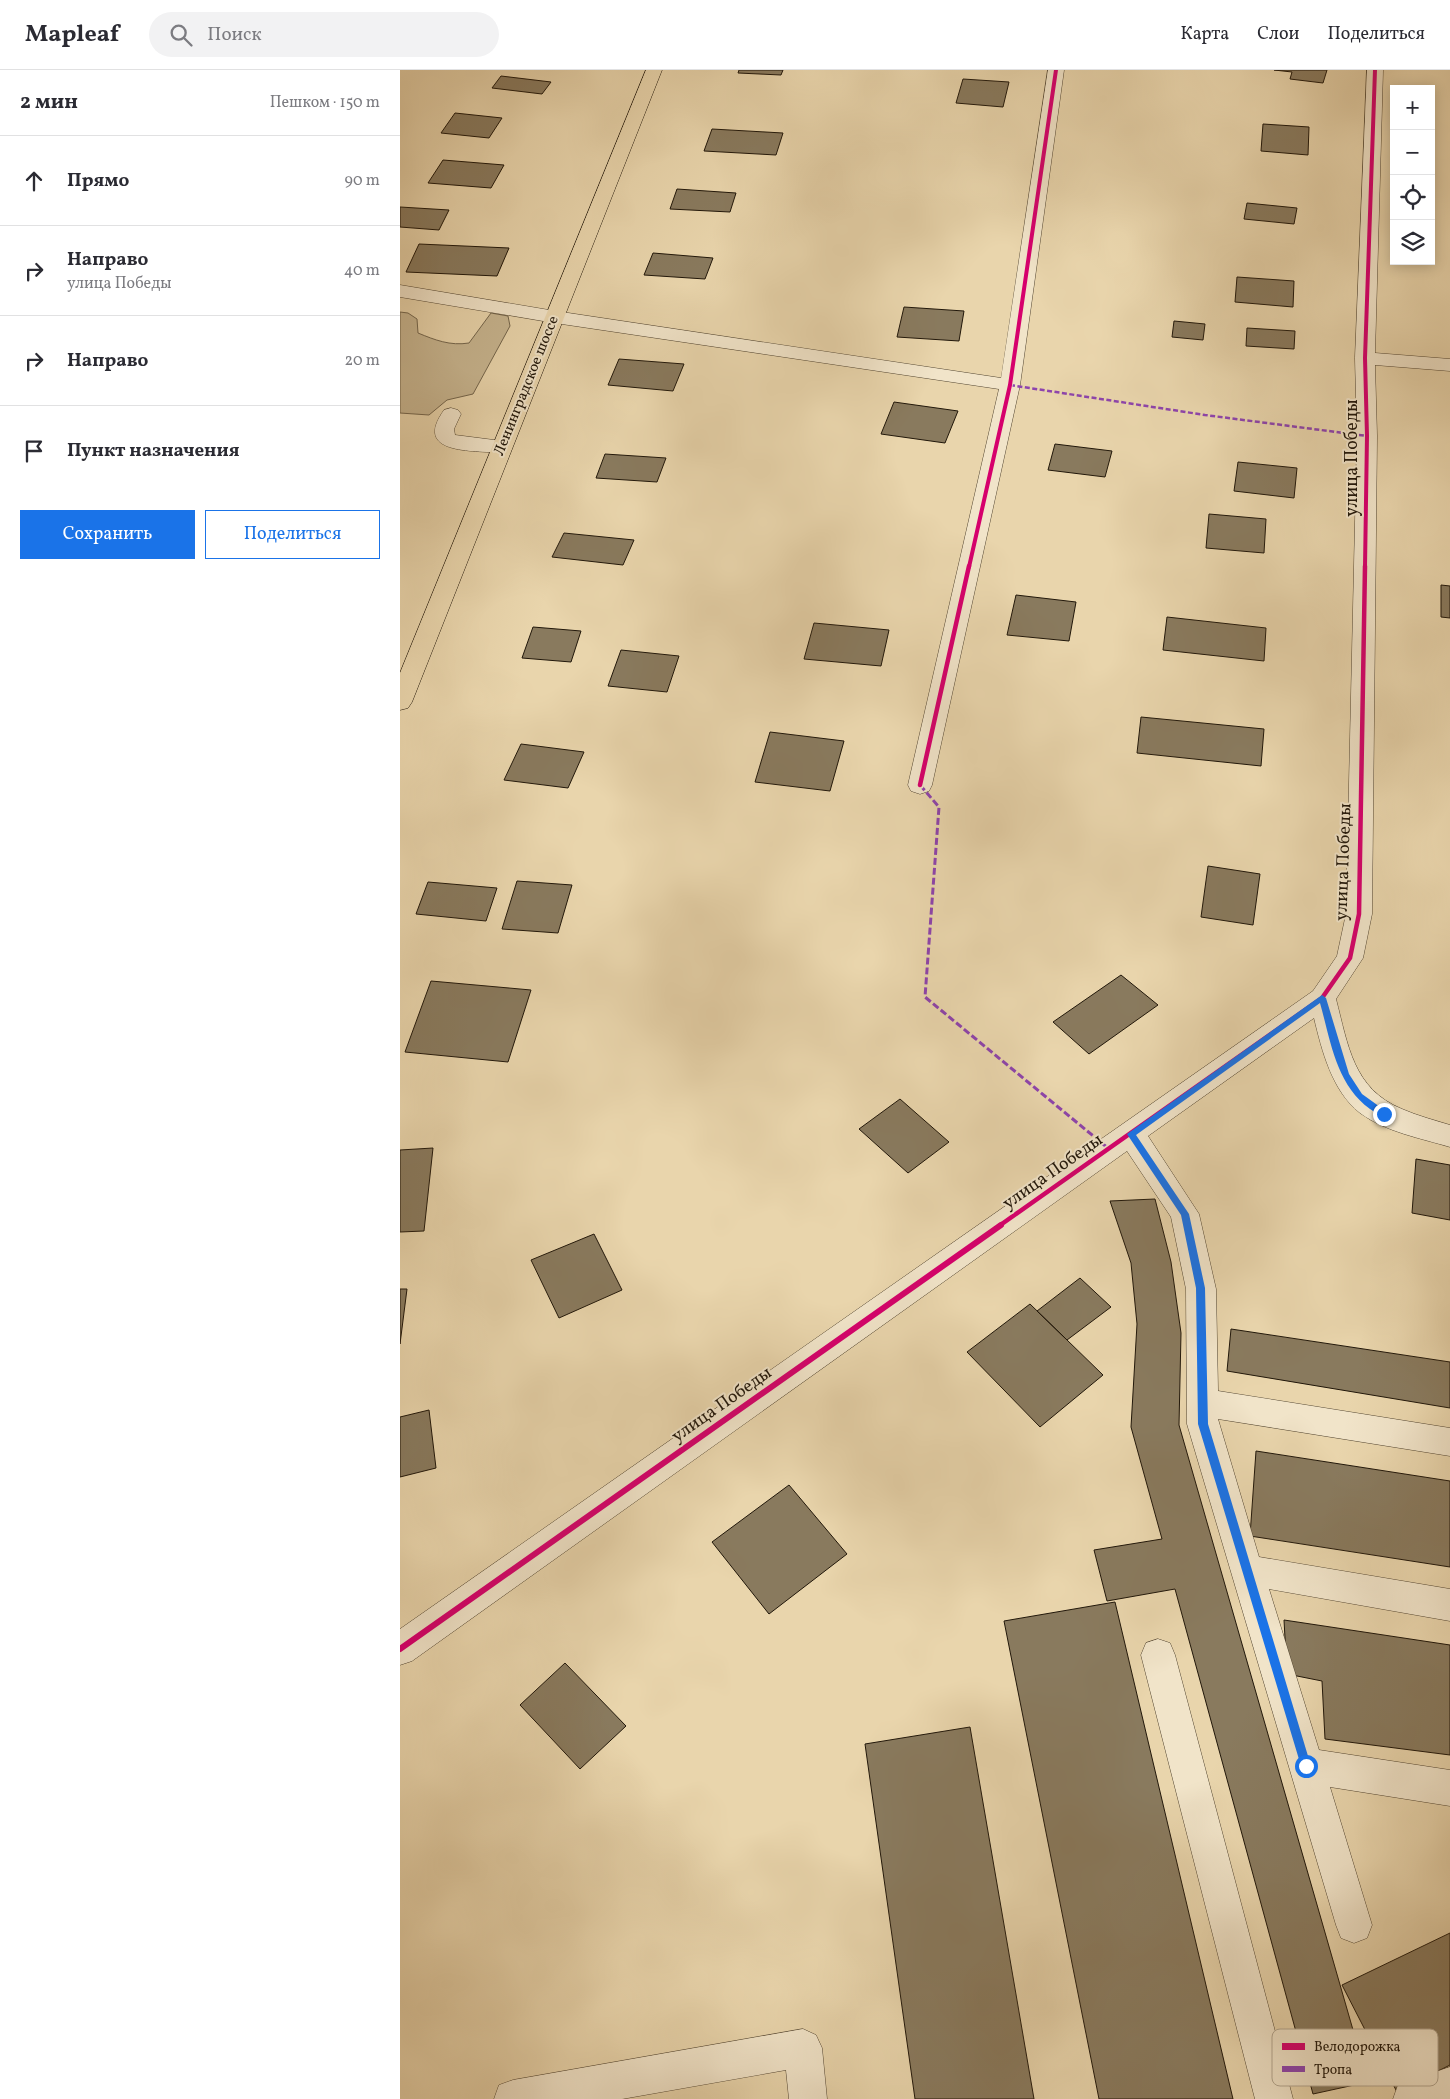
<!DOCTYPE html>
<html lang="ru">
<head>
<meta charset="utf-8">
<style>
  body { margin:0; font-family:Vollkorn,serif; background:#f2f2f3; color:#2b2b33 }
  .controls { position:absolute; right:15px; top:15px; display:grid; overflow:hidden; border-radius:0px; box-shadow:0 2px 12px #0003 }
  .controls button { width:45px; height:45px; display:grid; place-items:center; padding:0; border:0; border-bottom:1px solid #e1e1e2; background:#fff; color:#2b2b33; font:25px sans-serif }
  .stop { position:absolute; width:15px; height:15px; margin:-11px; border:4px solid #1a73e8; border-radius:50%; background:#fff }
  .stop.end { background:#1a73e8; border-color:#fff; box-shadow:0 1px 5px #0008 }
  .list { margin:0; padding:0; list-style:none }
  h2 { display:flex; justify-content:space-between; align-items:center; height:65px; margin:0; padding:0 20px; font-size:21px }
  h2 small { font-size:16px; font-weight:400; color:#7c7c81 }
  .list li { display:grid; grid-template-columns:32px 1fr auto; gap:15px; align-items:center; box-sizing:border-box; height:90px; padding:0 20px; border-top:1px solid #e1e1e2 }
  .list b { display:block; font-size:19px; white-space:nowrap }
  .list p { margin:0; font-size:16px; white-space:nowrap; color:#7c7c81 }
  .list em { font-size:16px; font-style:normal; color:#7c7c81 }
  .actions { display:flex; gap:10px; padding:15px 20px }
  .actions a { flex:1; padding:11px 0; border:1px solid #1a73e8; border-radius:0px; text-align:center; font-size:18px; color:#1a73e8 }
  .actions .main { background:#1a73e8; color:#fff }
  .icon { flex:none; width:28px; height:28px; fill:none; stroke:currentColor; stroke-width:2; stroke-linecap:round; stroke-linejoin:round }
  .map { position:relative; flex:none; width:1050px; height:2029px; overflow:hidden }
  header { display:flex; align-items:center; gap:30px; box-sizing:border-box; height:70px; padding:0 25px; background:#fff; border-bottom:1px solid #e1e1e2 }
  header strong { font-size:24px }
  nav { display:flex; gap:28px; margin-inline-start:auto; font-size:18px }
  .search { width:350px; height:45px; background:#f2f2f3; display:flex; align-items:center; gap:12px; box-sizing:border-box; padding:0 18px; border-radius:28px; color:#7c7c81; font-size:19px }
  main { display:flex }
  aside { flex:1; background:#fff }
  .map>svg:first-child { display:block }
  .green { fill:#c7b590; stroke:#74664d }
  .building { fill:#897a5e; stroke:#21170a }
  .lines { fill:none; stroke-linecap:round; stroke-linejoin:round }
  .minor-casing { stroke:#534632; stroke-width:1 }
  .major-casing { stroke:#21170a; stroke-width:1 }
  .minor { fill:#f1e4c9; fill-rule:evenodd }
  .major { fill:#e9d5ac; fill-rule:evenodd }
  .quiet-far1 { stroke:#8e44ad; stroke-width:2.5; stroke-dasharray:5 2.5; stroke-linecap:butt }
  .quiet { stroke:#8e44ad; stroke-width:3; stroke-dasharray:7 3; stroke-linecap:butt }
  .cycleway-far2-casing { stroke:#f1e4c9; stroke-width:5.5 }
  .cycleway-far1-casing { stroke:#f1e4c9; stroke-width:8 }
  .cycleway-casing { stroke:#f1e4c9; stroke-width:9 }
  .cycleway-far2 { stroke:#d6006c; stroke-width:4 }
  .cycleway-far1 { stroke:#d6006c; stroke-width:4.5 }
  .cycleway { stroke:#d6006c; stroke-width:6 }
  .route { fill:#1a73e8 }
  .labels { text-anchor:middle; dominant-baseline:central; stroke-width:4; stroke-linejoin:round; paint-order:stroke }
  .far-street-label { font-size:15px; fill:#21170a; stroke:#f1e4c9 }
  .street-label { font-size:18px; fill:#21170a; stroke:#f1e4c9 }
  .key { fill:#f1e4c9; stroke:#b3a690; stroke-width:1 }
  .key-label { font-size:14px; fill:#21170a }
</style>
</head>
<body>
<header>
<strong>Mapleaf</strong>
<div class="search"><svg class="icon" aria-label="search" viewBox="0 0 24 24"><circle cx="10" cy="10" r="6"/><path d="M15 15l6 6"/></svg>Поиск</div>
<nav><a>Карта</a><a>Слои</a><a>Поделиться</a></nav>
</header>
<main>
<aside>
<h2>2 мин<small>Пешком · 150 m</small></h2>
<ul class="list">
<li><svg class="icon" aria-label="ahead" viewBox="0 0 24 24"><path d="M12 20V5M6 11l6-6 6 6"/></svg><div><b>Прямо</b></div><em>90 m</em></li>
<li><svg class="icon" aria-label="right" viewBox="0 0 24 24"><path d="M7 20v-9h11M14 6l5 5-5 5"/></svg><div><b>Направо</b><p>улица Победы</p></div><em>40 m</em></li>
<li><svg class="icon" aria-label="right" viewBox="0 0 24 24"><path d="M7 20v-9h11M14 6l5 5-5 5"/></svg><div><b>Направо</b></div><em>20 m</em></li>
<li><svg class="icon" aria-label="arrive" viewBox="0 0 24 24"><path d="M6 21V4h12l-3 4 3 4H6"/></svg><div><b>Пункт назначения</b></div></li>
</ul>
<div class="actions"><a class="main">Сохранить</a><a>Поделиться</a></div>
</aside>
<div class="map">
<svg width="1050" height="2029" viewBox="0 0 1050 2029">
  <rect width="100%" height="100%" fill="#e9d5ac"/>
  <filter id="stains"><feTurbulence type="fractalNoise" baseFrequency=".004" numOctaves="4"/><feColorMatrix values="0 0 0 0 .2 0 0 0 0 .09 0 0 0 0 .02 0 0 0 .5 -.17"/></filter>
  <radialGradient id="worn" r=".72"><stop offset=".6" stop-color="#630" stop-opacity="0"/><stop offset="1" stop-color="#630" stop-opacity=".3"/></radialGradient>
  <path class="green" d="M0,242l8,1 9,6 1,14c17,7 32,13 51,10l22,-30 17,3 2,10 -37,68 -26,6 -18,15 -29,-2z"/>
  <path class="building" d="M339,0h44l-2,5 -43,-2z
    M874,0h53l-4,13 -33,-4 2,-7z
    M101,6l50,6 -9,12 -50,-6z
    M563,9l46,3 -6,25 -47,-4z
    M55,43l47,5 -13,20 -48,-5z
    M863,54l46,3 -1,28 -47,-4z
    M312,59l71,4 -7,22 -72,-4z
    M43,90l61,5 -13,23 -63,-5z
    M277,119l59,4 -6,19 -60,-3z
    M847,133l50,5 -3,16 -50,-5z
    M0,137l49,3 -10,20 -39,-3z
    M19,174l90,4 -12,28 -91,-4z
    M253,183l60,5 -8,21 -61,-4z
    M837,207l57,4 -1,26 -58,-5z
    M504,237l60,4 -5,30 -62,-4z
    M774,251l31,3 -2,16 -31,-3z
    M847,258l48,3 -1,18 -48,-3z
    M219,289l65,5 -11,27 -65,-6z
    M494,332l64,9 -13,32 -64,-9z
    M655,374l57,7 -7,26 -57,-7z
    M205,384l61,4 -9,24 -61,-4z
    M838,392l59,6 -3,30 -60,-7z
    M809,444l57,5 -2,34 -58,-5z
    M164,463l70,7 -11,25 -71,-8z
    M1041,515l9,1v32l-9,-1z
    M616,525l60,7 -7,39 -62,-6z
    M767,547l99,11 -2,33 -101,-11z
    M414,553l75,7 -8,36 -77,-7z
    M133,557l48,4 -10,31 -49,-4z
    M221,580l58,6 -12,36 -59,-6z
    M741,647l123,12 -3,37 -124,-13z
    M370,662l74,9 -14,50 -75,-9z
    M121,674l63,8 -16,36 -64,-8z
    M808,796l52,8 -7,51 -52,-8z
    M117,811l55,4 -14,48 -56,-4z
    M28,812l69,6 -11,33 -70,-7z
    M721,905l37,30 -69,49 -36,-32z
    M31,911l100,9 -23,72 -103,-10z
    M500,1029l49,43 -41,31 -49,-44z
    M33,1078l-9,83 -24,1v-82z
    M1016,1089l34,6v55l-38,-7z
    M755,1129l16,63 10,71 -2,92 189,657 -55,12 -138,-505 -68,12 -13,-51 68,-11 -31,-112 6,-103 -6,-61 -21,-62z
    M194,1164l28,56 -63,28 -28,-58z
    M680,1208l31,29 -44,33 -30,-29z
    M0,1219h7l-7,55z
    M630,1234l73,71 -63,52 -73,-75z
    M831,1259l219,33v46l-223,-37z
    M29,1340l7,58 -36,9v-60z
    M856,1381l194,30v86l-200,-31z
    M389,1415l58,69 -78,60 -57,-72z
    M715,1532l118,497h-134l-95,-478z
    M884,1550l166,25v110l-125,-16 -3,-58 -35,-7z
    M165,1593l61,63 -46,43 -60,-64z
    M570,1657l64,372h-119l-50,-355z
    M1050,1863v132l-53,27 -55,-107z"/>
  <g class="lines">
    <defs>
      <path id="minor" d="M648,0h16l-44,315 -88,400 -3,6 -9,3 -9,-3 -3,-6 91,-396 -444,-66 -155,-26v-12l155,26 446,67z
        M967,0h16l-8,283 75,6v12l-75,-6 2,71 -5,478 -9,44 -27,41c12,46 17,90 66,110 16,7 32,11 48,16v22c-30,-9 -64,-15 -90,-34 -28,-22 -38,-62 -46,-95l-166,118 51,78 17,75 2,102 232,37v28l-232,-37 41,138 191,32v32l-181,-32 50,161 131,20v36l-120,-19 42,138 -5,13 -13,5 -13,-5 -5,-13 -149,-501 -1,-135 -15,-72 -44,-66 -715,510 -12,4v-36l913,-638 24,-35 9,-42 11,-478 -2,-78z
        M51,338l7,2 3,4 -7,15 1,6 47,6 7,2 3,4 -3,4 -7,2c-30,-3 -90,2 -58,-43z
        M758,1569l12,4 5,12 118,444h-38l-114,-444 5,-12z
        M403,1959l13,6 6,13 5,51h-38l-3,-29 -164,29h-128l5,-14 14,-5z
        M1050,1997v32h-57l5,-14z"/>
      <path id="major" d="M246,0h16l-250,632 -4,6 -8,2v-37z"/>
    </defs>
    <use href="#minor" class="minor-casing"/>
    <use href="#major" class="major-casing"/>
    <use href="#minor" class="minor"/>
    <use href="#major" class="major"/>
    <path class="quiet-far1" d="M610,315l195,30 162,21"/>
    <path class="quiet" d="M520,715l19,22 -14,190 184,152"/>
    <defs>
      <path id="cycleway-far2" d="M569,497l41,-182 46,-315
        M965,497l2,-131 -2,-78 10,-288"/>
      <path id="cycleway-far1" d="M520,715l49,-219
        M599,1156l323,-228 28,-40 9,-44 6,-348"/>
      <path id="cycleway" d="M0,1579l601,-424"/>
    </defs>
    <use href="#cycleway-far2" class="cycleway-far2-casing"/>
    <use href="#cycleway-far1" class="cycleway-far1-casing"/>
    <use href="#cycleway" class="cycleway-casing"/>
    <use href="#cycleway-far2" class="cycleway-far2"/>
    <use href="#cycleway-far1" class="cycleway-far1"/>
    <use href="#cycleway" class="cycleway"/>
  </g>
  <path class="route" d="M922,925l4,3 23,76 13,20 25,18v4c-7,2 -12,-4 -17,-7 -34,-25 -39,-67 -50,-106l-184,132 53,79 16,74 3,136 103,342 -1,4 -4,2 -4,-2 -1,-4 -103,-342 -2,-136 -15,-73 -54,-81z"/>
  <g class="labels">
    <g class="far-street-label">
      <text transform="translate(127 316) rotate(-68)">Ленинградское шоссе</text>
    </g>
    <g class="street-label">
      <text transform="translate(952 388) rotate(-90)">улица Победы</text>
      <text transform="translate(944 792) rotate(-88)">улица Победы</text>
      <text transform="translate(653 1102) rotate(-35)">улица Победы</text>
      <text transform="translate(322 1335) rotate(-35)">улица Победы</text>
    </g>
  </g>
  <rect x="872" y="1959" width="166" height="57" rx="8" class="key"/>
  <rect x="882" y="1973" width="23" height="7" fill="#d6006c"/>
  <rect x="882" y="1996" width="23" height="6" fill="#8e44ad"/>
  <g class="key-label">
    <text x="914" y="1981">Велодорожка</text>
    <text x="914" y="2004">Тропа</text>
  </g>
  <rect width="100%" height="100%" filter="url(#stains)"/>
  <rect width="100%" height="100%" fill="url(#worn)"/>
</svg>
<div class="controls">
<button>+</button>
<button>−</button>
<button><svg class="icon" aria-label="locate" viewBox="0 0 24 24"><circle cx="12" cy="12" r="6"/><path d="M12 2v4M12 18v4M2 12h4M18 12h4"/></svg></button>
<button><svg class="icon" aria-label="layers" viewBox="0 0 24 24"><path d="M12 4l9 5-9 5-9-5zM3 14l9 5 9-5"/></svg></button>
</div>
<div class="stop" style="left:906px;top:1696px"></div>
<div class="stop end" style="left:984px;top:1044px"></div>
</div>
</main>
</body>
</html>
